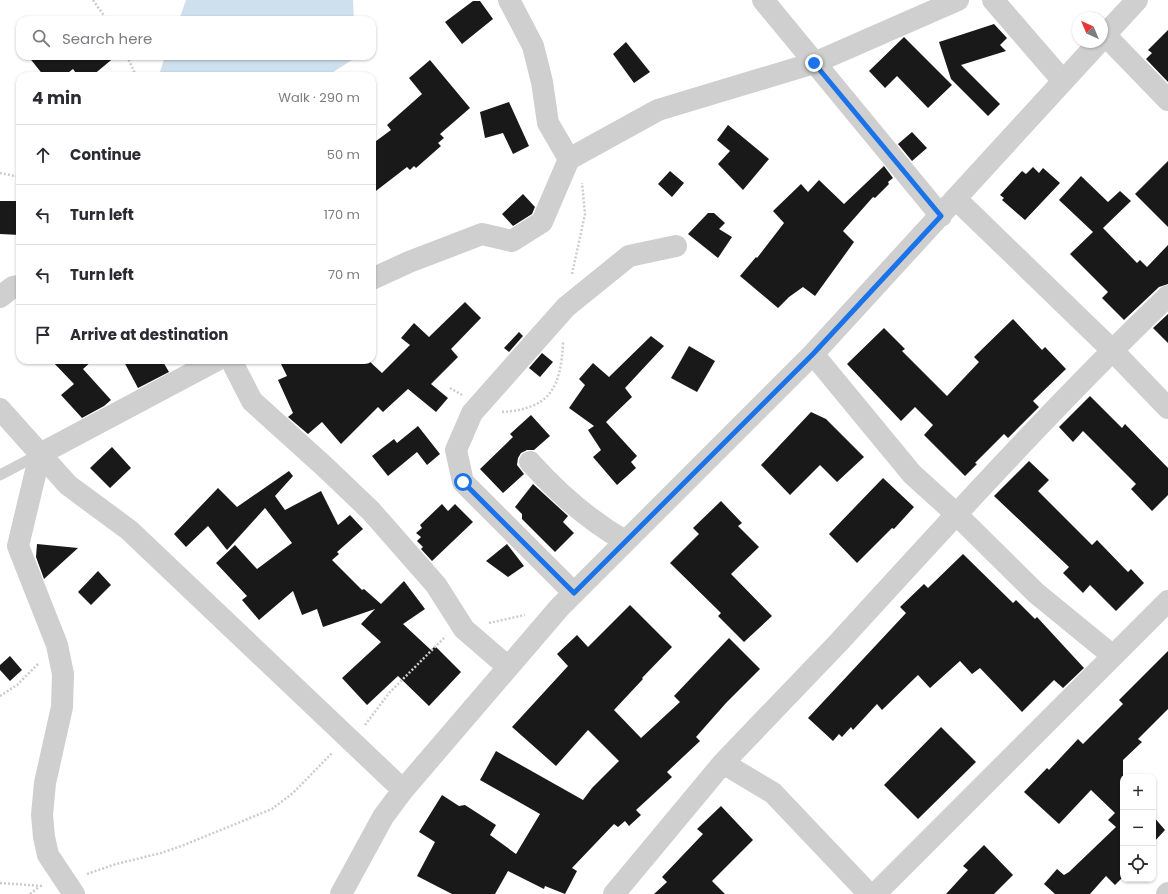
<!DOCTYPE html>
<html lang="en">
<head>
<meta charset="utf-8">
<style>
  body { margin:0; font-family:Poppins,sans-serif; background:#f7f7f7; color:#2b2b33 }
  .controls { position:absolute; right:12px; bottom:12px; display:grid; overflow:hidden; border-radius:8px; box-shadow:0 1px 3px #0004 }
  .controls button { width:36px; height:36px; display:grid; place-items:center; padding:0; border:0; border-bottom:1px solid #e1e1e2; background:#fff; color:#2b2b33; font:20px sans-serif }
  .compass { position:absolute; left:1072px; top:12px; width:36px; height:36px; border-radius:50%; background:#fff; box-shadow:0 1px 3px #0004; rotate:316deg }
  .stop { position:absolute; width:12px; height:12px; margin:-9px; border:3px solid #1a73e8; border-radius:50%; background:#fff }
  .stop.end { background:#1a73e8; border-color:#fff; box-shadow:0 1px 4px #0008 }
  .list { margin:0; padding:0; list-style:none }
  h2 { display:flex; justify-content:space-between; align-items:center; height:52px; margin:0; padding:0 16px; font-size:17px }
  h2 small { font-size:13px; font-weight:400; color:#7c7c81 }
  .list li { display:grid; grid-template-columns:26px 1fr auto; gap:12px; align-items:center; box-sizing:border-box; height:60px; padding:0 16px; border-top:1px solid #e1e1e2 }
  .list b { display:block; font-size:15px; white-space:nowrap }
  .list em { font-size:13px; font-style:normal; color:#7c7c81 }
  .icon { flex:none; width:22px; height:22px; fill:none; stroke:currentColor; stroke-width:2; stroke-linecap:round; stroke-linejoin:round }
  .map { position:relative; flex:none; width:1168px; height:894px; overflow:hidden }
  .search { position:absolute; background:#fff; box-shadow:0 1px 3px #0004; left:16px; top:16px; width:360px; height:44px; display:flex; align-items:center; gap:10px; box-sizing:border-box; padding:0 14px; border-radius:12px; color:#7c7c81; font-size:15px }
  .panel { position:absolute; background:#fff; box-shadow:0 1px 3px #0004; left:16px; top:72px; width:360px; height:292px; border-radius:12px }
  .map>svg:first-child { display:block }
  .water { fill:#cedfed }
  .building { fill:#191919 }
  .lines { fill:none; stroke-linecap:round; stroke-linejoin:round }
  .path { stroke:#ccc; stroke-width:2.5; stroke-dasharray:2 2; stroke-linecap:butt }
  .lane { stroke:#cfcfcf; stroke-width:11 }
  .street { stroke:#cfcfcf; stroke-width:22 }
  .route { stroke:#1a73e8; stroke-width:5 }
</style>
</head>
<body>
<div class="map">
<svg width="1168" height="894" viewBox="0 0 1168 894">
  <rect width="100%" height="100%" fill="#fff"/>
  <path class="water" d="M186,0h167l1,20h-175z
    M165,56h187v4l-25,16h-167l-1,-1z"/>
  <path class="building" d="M473,1h7l13,18 -31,25 -17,-22z
    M994,24l13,14 -7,7 6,6 -45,14 39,39 -12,12 -37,-37 -12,-37z
    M1168,30v52l-22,-23 6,-6 -4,-3z
    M904,37l48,48 -24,23 -31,-32 -12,12 -16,-17z
    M626,42l24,30 -16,11 -21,-29z
    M28,56h88l-24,20h-14l-5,-7 -9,7h-20z
    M430,60l40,48 -30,26 4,4 -6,5 3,3 -25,22 -2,-2 -4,4 -3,-3 -35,27v-50l19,-14 -4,-5 35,-31 -13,-16z
    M509,102l20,44 -16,8 -10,-21 -18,5 -5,-26z
    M728,125l41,34 -26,31 -25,-26 12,-13 -13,-11z
    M912,132l15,16 -15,13 -14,-17z
    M1168,161v66l-33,-33z
    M884,166l9,12 -5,4 1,2 -14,14 -2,-1 -30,34 11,11 -39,54 -12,-9 -14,10 -11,11 -38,-32 16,-19 1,1 27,-35 -11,-12 28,-27 7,8 11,-12 25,24z
    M1033,167l6,6 4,-5 17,15 -35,37 -23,-20 2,-2 -4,-3 22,-24 4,3z
    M670,171l14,12 -12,14 -14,-13z
    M1081,176l27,26 12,-11 11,10 -28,27 34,35 3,-3 7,7 21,-22v39l-9,3 -35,33 -22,-22 6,-6 -38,-38 23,-22 -34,-32z
    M523,194l12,13 -3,7 -19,12 -11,-12z
    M0,201h20v34l-20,-1z
    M708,213h6l11,10 -6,6 13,8 -14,21 -30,-24z
    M465,302l16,16 -30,31 7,8 -27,27 17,14 -12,14 -28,-23 -25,23 -5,-5 -37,37 -19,-22 -14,12 -20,-17 5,-4 -15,-33 9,-4 -8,-16h89l14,13 28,-28 -9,-7 13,-15 15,14z
    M1168,314v29l-15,-15z
    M1013,319l29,31 3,-3 21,22 -33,32 6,6 -31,31 -4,-4 -29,29 2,1 -12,12 -41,-41 9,-10 -18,-18 -14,14 -54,-57 37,-36 21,21 -3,2 45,45 32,-34 -5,-5z
    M519,332l4,4 -14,16 -5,-4z
    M651,336l13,10 -39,42 7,9 -26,25 31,34 -6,6 5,6 -19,17 -24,-28 8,-7 -13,-20 6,-4 -25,-18 16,-23 -6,-6 14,-16 16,14z
    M689,346l26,15 -18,31 -26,-14z
    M542,353l11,9 -13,15 -11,-9z
    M51,360h42l-10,9 28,31 -7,6 -22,12 -21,-23 13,-11z
    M123,360h39l7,12 -31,16z
    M1090,396l32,32 3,-4 43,44v27l-16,16 -21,-22 5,-5 -53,-53 -10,11 -14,-15z
    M811,412l15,7 38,38 -27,25 -17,-17 -30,30 -29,-30z
    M531,415l19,21 -16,14h-7l-6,3 -3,5 -1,7 7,9 -21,19 -23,-24 33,-32 -3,-3z
    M418,426l22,28 -13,11 -10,-13 -29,24 -16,-20 22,-17 3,4z
    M112,447l19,21 -21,20 -20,-20z
    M1029,461l20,19 -11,11 54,54 5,-5 31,32 3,-3 13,14 -28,28 -26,-26 -7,8 -20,-20 6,-6 -75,-71z
    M289,471l4,5 -18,20 10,14 36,-19 17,34 12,-10 13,14 -26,23 2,2 -7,6 30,30 2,-1 17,15 23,-23 21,28 -22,15 28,26 4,-4 26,26 -32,34 -31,-30 -31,29 -25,-27 39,-36 -20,-18 14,-15 -52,18 -6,-18 -15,6 -9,-24 -34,29 -17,-20 5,-4 -31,-33 19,-18 22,24 35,-26 -27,-35 -38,42 -19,-24 -22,21 -12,-13 44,-46 19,19z
    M883,478l31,29 -20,22 -2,-1 -35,35 -28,-29z
    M533,484l35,32 -5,6 11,11 -19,19 -33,-33v-5l-7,-7z
    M721,501l21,22 -4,3 21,21 -28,27 41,42 -28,26 -26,-26 3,-3 -51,-50 29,-29 -6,-6z
    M442,504l6,7 7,-7 18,18 -41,39 -11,-12 2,-2 -6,-6 4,-4 -5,-4 6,-5 -2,-3z
    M37,544l41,4 -34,31 -8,-22z
    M507,544l17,22 -16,11 -22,-16z
    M963,554l50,49 3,-3 19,19 2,-2 47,51 -21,20 -9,-8 -32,32 -42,-44 -8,6 -12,-13 -30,27 -12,-13 -36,35 -5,-6 -24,26 -2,-3 -9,10 -3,-3 -6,7 -25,-23 98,-105 -6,-6 24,-23 4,4z
    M98,571l13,14 -20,20 -13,-13z
    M630,605l42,42 -30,31 1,1 -29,31 27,28 39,-36 -6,-6 55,-58 31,31 -34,34 -30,34 4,4 -33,31 5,5 -36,33 5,5 -12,11 -4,-5 -7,6 -4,-3 -42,44 5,3 -12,23 -20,-8 -1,3 -36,-18 -13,23h-43l-35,-18 18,-34 -16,-10 23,-37 17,11 6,-1 31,20 -6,10 26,19 24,-40 -60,-34 16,-29 87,49 9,-12 27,-27 -31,-31 -32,36 -44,-39 56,-61 -11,-12 20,-19 11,12z
    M1168,651v58l-30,30 4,3 -19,18v117l-8,8 -9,-9 -16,18h-35l-11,-10 13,-15 7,6 5,-3 47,-45 -8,-7 7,-7 -24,-23 -32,34 -35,-32 23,-24 2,2 29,-31 5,5 40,-40 -4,-4z
    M10,656l12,14 -12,11 -10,-11v-5z
    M941,727l35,35 -58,57 -34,-34z
    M721,806l32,34 -41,41 13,13h-71l13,-12 -5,-5 41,-43 -6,-5z
    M1153,816l12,14 -12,13z
    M984,845l29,30 -19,19h-48l22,-24 -5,-4z"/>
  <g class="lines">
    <path class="path" d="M93,0l14,20
      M127,56l9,20
      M0,173l20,4
      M572,274l13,-60 -3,-31
      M450,388l12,7
      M502,412c48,-3 59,-24 61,-70
      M489,623l36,-8
      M0,696l17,-11 22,-22
      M365,725l25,-33 54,-54
      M87,874l29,-10 45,-11 23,-8 88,-36 21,-16 40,-41
      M0,883l43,3
      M30,894l9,-7"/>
    <path class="lane" d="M0,475l40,-21"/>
    <path class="street" d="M509,0l24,46 9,36 6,41 21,36
      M763,0l178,216
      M993,0l70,81
      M1105,35l63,65
      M1102,38l35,-38
      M956,199l156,151 56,58
      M372,279l37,-17 73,-28 30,7 30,-19 27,-63 89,-49 156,-47 144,-63
      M0,297l13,-10 7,-1
      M813,354l99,120 43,39 81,80 77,63
      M231,360l21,41 73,66 46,44 65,74 28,44 44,38
      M0,409l68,76 61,45 274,260
      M530,462c28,31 58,58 95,79
      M574,593l-111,-111 -7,-32 16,-37 94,-106 63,-51 47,-10
      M723,763c39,-41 78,-81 117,-122 107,-117 214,-235 328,-345
      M74,894l-26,-39 -4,-18 -2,-22 3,-32 17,-76 1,-33 -6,-29 -39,-99 22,-92 177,-94
      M341,894l42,-77 20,-27 156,-182 254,-254 286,-312
      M614,894l109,-131 50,30 96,101
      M875,894l293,-293
      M1167,894l1,-1"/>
  </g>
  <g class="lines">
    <path class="route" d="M463,482l111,111 239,-239 128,-138 -127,-153"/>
  </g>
</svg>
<div class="controls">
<button>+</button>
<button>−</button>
<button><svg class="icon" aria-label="locate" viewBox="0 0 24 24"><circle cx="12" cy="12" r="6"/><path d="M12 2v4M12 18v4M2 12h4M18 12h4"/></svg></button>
</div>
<svg class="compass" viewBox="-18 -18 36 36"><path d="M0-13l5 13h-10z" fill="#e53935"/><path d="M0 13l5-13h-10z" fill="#7c7c81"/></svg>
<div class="stop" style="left:463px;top:482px"></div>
<div class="stop end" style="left:814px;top:63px"></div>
<div class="search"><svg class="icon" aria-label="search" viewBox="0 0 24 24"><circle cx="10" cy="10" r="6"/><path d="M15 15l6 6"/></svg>Search here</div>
<section class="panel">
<h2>4 min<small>Walk · 290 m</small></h2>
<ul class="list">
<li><svg class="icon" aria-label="ahead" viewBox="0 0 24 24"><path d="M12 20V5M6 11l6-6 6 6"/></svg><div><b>Continue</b></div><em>50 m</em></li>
<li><svg class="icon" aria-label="left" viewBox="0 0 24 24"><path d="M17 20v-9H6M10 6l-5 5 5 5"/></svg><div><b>Turn left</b></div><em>170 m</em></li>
<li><svg class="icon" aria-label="left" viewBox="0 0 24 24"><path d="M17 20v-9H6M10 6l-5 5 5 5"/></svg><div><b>Turn left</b></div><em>70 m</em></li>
<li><svg class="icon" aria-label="arrive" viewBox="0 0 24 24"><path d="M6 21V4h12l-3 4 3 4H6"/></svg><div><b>Arrive at destination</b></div></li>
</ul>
</section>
</div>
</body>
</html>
